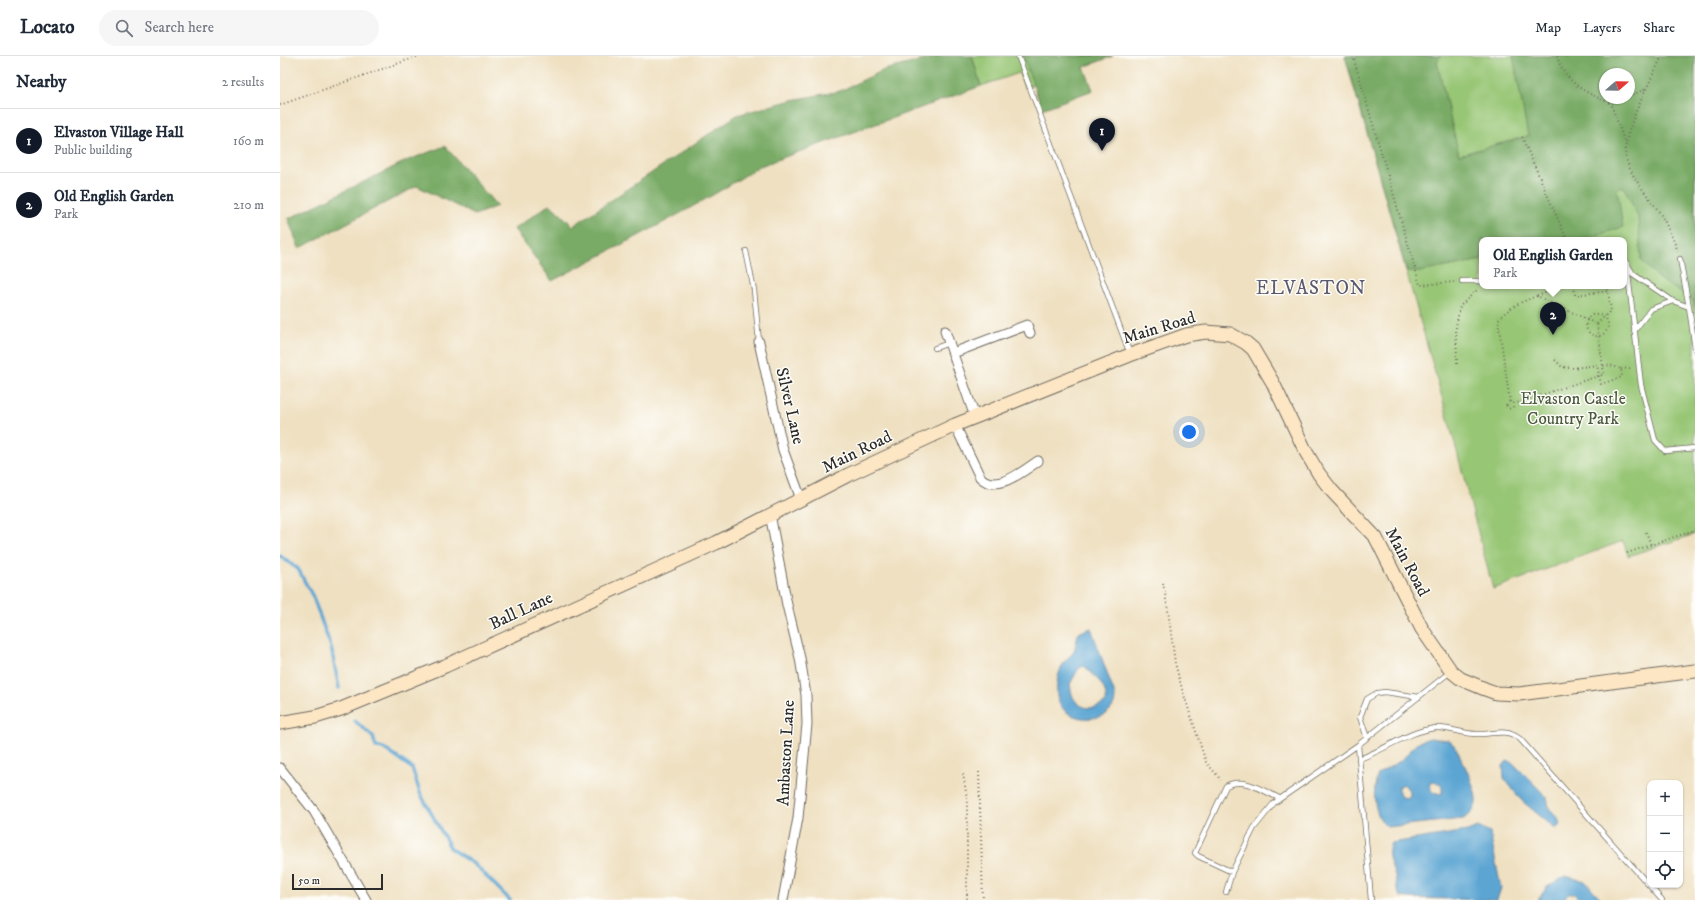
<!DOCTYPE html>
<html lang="en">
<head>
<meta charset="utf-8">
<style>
  body { margin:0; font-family:"IM FELL DW Pica",serif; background:#f6f6f7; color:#1f2937 }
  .controls { position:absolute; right:12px; bottom:12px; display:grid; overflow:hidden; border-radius:8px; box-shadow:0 1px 3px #0004 }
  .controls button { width:36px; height:36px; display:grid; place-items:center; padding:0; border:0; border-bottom:1px solid #e0e1e3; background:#fff; color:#1f2937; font:20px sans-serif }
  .compass { position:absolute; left:1319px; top:12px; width:36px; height:36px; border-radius:50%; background:#fff; box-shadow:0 1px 3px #0004; rotate:70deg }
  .scale { position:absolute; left:12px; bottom:10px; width:91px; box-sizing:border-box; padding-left:4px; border:2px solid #2b2b2b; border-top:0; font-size:11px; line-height:14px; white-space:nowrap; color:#2b2b2b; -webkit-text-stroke:3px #fdfcf7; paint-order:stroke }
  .you { position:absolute; left:909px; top:376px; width:14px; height:14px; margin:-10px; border:3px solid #fff; border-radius:50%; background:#1a73e8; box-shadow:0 0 0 6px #1a73e833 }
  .badge { display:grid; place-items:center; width:26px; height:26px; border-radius:50%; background:#111827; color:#fff; font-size:13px; font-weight:700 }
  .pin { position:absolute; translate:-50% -33px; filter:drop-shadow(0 1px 2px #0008) }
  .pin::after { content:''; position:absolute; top:21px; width:14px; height:12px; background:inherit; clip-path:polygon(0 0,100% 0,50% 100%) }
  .popup { position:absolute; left:1199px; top:181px; width:148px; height:52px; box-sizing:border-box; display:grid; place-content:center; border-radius:8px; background:#fff; filter:drop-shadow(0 1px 3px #0005); font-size:13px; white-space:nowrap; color:#747a83 }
  .popup b { font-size:15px; color:#1f2937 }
  .popup::after { content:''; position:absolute; left:50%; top:100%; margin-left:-8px; border:8px solid transparent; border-top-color:#fff }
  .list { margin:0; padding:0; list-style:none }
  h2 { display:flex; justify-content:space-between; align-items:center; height:52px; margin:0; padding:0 16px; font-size:17px }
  h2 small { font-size:13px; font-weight:400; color:#747a83 }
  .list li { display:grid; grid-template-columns:26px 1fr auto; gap:12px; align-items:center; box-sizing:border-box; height:64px; padding:0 16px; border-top:1px solid #e0e1e3 }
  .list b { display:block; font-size:15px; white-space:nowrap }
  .list p { margin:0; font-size:13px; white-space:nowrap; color:#747a83 }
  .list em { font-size:13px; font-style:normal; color:#747a83 }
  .icon { flex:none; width:22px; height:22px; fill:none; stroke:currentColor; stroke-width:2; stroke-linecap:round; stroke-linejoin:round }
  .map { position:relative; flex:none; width:1415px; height:844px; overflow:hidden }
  header { display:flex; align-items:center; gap:24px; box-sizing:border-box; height:56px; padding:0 20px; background:#fff; border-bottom:1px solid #e0e1e3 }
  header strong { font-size:19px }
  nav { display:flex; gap:22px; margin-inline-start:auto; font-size:14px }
  .search { width:280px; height:36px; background:#f6f6f7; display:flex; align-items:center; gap:10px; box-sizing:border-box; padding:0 14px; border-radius:22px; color:#747a83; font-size:15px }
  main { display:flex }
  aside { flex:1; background:#fff }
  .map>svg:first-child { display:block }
  .green { fill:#97c674; stroke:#617850; fill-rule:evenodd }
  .forest { fill:#79ab66; stroke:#526b48; fill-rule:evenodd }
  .water { fill:#5ba5d3; stroke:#43687f; fill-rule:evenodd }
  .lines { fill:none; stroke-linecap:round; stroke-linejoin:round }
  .stream { stroke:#5ba5d3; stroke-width:3.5 }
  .service-casing { stroke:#706a60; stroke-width:6 }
  .minor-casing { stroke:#706a60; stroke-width:11 }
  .secondary-casing { stroke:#706a60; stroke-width:15 }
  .path { stroke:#706a60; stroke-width:2; stroke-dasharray:1 3; stroke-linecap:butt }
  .service { stroke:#fff; stroke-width:4.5 }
  .minor { stroke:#fff; stroke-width:9 }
  .secondary { stroke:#fce6c4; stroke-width:13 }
  .labels { text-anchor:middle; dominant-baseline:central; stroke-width:3; stroke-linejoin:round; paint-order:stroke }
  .street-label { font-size:17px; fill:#2b2b2b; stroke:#fdfcf7 }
  .park-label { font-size:17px; fill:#4b5a41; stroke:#fdfcf7 }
  .quarter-label { font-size:19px; letter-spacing:1px; fill:#5c5a6e; stroke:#fdfcf7 }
</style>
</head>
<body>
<header>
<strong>Locato</strong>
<div class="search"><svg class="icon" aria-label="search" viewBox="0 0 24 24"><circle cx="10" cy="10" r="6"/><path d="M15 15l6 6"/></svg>Search here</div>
<nav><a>Map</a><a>Layers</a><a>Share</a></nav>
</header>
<main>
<aside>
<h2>Nearby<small>2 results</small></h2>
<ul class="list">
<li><span class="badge">1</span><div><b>Elvaston Village Hall</b><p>Public building</p></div><em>160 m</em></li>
<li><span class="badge">2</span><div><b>Old English Garden</b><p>Park</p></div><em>210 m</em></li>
</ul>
</aside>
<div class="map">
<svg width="1415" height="844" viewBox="0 0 1415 844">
  <rect width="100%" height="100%" fill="#fdfcf7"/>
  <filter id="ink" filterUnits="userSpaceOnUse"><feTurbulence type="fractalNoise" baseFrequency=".025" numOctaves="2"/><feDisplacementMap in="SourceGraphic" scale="8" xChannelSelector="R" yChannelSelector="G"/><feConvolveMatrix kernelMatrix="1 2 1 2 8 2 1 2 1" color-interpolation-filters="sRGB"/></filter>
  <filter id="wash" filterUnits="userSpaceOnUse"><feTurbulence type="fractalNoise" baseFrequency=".012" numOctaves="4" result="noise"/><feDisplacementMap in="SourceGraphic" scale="16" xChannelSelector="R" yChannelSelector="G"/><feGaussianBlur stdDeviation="0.9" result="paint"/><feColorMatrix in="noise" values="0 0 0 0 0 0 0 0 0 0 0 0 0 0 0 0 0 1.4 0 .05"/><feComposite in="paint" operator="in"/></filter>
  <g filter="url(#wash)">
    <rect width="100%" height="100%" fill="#efe0c1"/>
    <path class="green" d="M692,0h141l-88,32 -6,-15 -38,13z
      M1065,0h350v478l-67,22 -5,-15 -130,48 -42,-160zM1325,18h24v24h-24zM1202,184h142v46h-142z"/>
    <path class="forest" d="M660,0h32l9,30 -221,80c-66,43 -138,78 -208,115l-38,-52 36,-25 23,22 164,-111 55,-15 48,-9 44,-21z
      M743,0h90l-29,11 9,23 -51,19z
      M1065,0h95l-3,6 22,93 69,-19 -15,-80h182v255l-2,-11 -34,-21 -18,-19 -3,-43 -14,-30 -7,1 6,39 -42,13h-99v20l-62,12h-13zM1325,18h24v24h-24z
      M165,90l52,60 -22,9 -58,-29 -113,60 -5,2 -11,-29 118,-58z"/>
    <path class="water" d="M811,572l24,67c0,2 0,6 -1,9 -8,21 -54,20 -57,-9 -1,-12 1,-25 9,-35 2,-3 6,-5 8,-9 2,-6 3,-12 4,-18zM804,610c10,9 24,21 22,36 -10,8 -26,9 -33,-5 -2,-4 -2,-9 -3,-13l9,-16z
      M1150,682l18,2 6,5c7,12 24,45 22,58 -1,8 -7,13 -13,16l-76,8c-14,-11 -15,-37 -9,-53l24,-14 16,-18zM1153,726l6,1 3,3v8l-10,-2 -3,-8zM1124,728l6,8v4l-4,2 -6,-2 -2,-6 2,-4z
      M1227,705l6,2 34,34 2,11 9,10 2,7 -4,4 -34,-28 -18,-23 -1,-12z
      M1198,771l12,6 11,55 -4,12 -88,-2 -8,-1c-6,-7 -4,-13 -6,-21 -3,-12 -10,-20 -4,-33l76,-12z
      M1285,820l20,5 17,19h-22l-5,-6h-7l-5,6h-25l9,-13z"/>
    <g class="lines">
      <path class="stream" d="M0,500l18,13 15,28 18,50 8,41
        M75,665l18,16 3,10 7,1 29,20 8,25 31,56 24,16 35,35"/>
    </g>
  </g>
  <g filter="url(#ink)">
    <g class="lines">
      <defs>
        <path id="service" d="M738,0l112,298
          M466,195l8,39 5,52
          M1344,203l9,15 40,27 16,6 6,42
          M1400,203l9,48
          M1347,210l14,119 14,55 10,11 30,-3
          M1182,225h20
          M1354,275l17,-22 22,-8
          M655,292l14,-5
          M1087,682l-7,-21 7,-18 10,-6 8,-1 34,5
          M1079,703c26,-9 49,-28 77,-31 14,-1 28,7 43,6 16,0 27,-6 41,5l142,161
          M952,816l-34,-16 -3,-3 31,-67c17,-10 37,5 53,12
          M946,836l6,-20 22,-44 20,-25 84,-58
          M1091,844l-13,-155 92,-73"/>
        <path id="minor" d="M665,275l30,86
          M479,286l24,108 18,49
          M673,297l74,-28 3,8
          M675,369l25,52c16,17 43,-6 58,-16
          M490,458l17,91 13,53 6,37 1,29 -9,94 -15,82
          M0,712l34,43 52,89"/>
        <path id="secondary" d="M0,667l35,-6 26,-8 104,-43 271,-123 132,-68 107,-50 175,-70 56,-20 20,-3 24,2 16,9 7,6 20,34 33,69 13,22 13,17 44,47 46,91 29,42 10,8 24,10 11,4 23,1 176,-23"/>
      </defs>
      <use href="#service" class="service-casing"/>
      <use href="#minor" class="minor-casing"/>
      <use href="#secondary" class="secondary-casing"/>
      <path class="path" d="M1073,0l67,229 34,-3
        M1277,0c8,28 29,36 54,48
        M1382,0c-10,22 -42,80 -36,102 6,22 24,39 35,57 7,12 12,24 17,36
        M1349,40l17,-7
        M1344,42l-13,6 14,39
        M0,49l139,-49
        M1242,81l45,103
        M1294,230l1,9 33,-4
        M1257,240l27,-10
        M1306 269a11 11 0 1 1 22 0a11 11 0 1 1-22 0Z
        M1317,268l14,-14 -4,-24
        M1275,304l7,7 12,1 23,-3 4,19 21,-7 -1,-8 -11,-4 -7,1
        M1177,308l-1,-38 4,-20 18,-17
        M1341,313l10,-1
        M1226.5 349a3.5 3.5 0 1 1 7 0a3.5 3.5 0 1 1-7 0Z
        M1230,346l-12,-82c11,-13 23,-18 39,-24l60,28 7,50 -90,30
        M1366,476l5,13
        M1347,497l68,-23
        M883,527l5,27 7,53 7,26 24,73 15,18
        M699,716l4,128
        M683,718l4,24v102"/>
      <use href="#service" class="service"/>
      <use href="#minor" class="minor"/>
      <use href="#secondary" class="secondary"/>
    </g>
  </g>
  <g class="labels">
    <g class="street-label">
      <text transform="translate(879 272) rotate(-17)">Main Road</text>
      <text transform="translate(510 350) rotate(77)">Silver Lane</text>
      <text transform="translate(577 396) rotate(-26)">Main Road</text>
      <text transform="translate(1127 506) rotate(62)">Main Road</text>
      <text transform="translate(241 555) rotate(-25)">Ball Lane</text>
      <text transform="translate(506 697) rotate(-87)">Ambaston Lane</text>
    </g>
    <g class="park-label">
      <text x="1293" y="343">Elvaston Castle<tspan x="1293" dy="20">Country Park</tspan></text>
    </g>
    <g class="quarter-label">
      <text x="1031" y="232">ELVASTON</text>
    </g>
  </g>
</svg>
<div class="controls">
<button>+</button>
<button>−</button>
<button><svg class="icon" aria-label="locate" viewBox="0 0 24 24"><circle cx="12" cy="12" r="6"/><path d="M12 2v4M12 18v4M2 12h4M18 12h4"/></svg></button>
</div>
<svg class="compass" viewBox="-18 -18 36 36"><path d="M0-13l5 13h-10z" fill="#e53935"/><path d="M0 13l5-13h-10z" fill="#747a83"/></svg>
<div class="scale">50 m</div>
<div class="you"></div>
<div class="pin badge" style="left:822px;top:95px">1</div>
<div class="pin badge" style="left:1273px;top:279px">2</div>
<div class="popup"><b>Old English Garden</b>Park</div>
</div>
</main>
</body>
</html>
